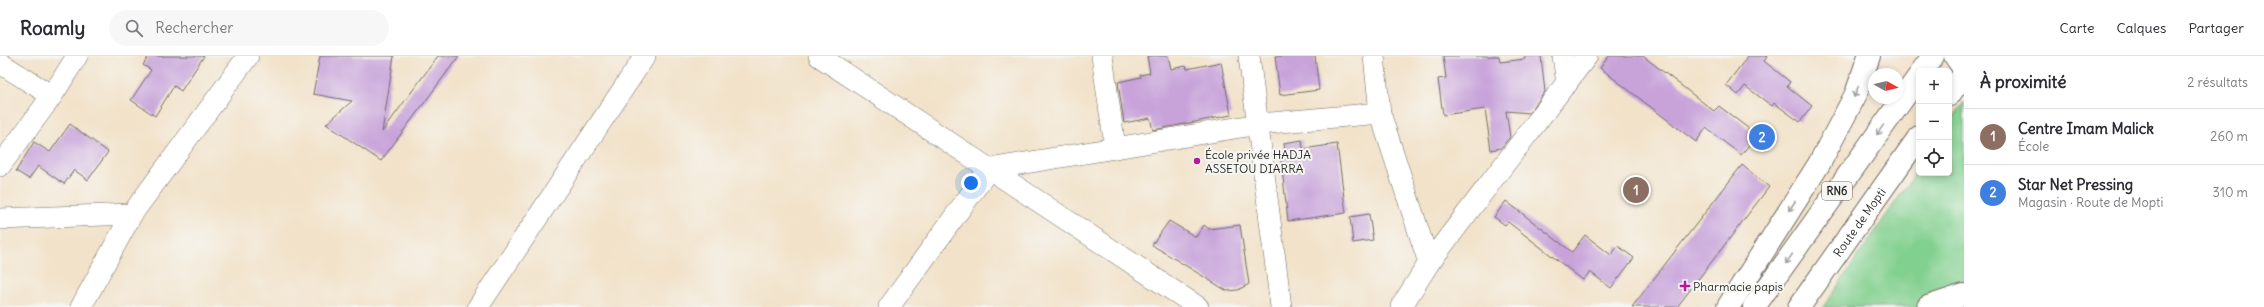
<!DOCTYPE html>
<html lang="fr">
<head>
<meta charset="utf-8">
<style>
  body { margin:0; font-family:Delius,sans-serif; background:#f7f7f7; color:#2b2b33 }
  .controls { position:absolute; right:12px; top:12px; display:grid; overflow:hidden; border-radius:6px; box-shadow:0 2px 6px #0003 }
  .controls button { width:36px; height:36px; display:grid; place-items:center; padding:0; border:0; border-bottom:1px solid #e1e1e2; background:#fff; color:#2b2b33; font:20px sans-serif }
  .compass { position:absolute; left:1868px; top:12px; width:36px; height:36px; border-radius:50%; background:#fff; box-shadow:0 2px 6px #0003; rotate:98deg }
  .you { position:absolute; left:971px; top:127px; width:14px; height:14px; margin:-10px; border:3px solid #fff; border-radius:50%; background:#1a73e8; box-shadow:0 0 0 6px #1a73e833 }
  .badge { display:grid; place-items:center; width:26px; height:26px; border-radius:50%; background:#b5179e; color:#fff; font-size:13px; font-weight:700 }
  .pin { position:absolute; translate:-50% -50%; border:2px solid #fff; box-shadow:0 1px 4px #0006 }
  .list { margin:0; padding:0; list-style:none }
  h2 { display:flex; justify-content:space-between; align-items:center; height:52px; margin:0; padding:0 16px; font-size:17px }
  h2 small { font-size:13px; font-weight:400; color:#7c7c81 }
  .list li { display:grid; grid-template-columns:26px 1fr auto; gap:12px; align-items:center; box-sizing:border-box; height:56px; padding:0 16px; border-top:1px solid #e1e1e2 }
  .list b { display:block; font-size:15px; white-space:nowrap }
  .list p { margin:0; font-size:13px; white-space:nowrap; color:#7c7c81 }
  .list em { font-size:13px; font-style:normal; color:#7c7c81 }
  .icon { flex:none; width:22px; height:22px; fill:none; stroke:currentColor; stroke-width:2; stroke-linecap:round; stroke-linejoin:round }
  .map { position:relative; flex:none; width:1964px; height:251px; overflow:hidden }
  header { display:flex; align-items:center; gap:24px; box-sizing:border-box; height:56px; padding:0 20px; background:#fff; border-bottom:1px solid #e1e1e2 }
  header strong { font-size:19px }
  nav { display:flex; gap:22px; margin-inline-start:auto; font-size:14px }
  .search { width:280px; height:36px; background:#f7f7f7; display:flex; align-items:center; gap:10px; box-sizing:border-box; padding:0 14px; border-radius:22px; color:#7c7c81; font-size:15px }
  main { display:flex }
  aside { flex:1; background:#fff }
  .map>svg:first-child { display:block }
  .green { fill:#82d08f; stroke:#567e5d }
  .building { fill:#c7a3da }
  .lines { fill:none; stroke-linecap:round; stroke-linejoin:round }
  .minor-casing { stroke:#716b62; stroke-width:22 }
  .major-casing { stroke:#716b62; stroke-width:24 }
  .highway-casing { stroke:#716b62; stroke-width:24 }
  .minor { stroke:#fff; stroke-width:21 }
  .major { stroke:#fff; stroke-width:22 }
  .highway { stroke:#fff; stroke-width:22 }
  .oneway { stroke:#a0a0a0 }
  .poi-dot { fill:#b5179e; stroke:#f6f6f2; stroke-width:1.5 }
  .labels { text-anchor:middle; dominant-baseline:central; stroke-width:4; stroke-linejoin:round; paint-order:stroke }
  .shield { fill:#f6f6f2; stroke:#686867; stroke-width:1 }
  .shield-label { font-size:11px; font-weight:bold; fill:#2b2b2b }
  .poi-label { font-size:12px; fill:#2b2b2b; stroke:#f6f6f2; text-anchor:start }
  .street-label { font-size:12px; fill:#2b2b2b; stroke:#f6f6f2 }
</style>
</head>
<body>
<header>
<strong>Roamly</strong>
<div class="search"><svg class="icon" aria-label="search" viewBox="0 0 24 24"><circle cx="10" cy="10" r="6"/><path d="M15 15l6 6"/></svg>Rechercher</div>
<nav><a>Carte</a><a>Calques</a><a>Partager</a></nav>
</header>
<main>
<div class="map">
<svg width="1964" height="251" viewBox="0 0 1964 251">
  <rect width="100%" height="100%" fill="#f6f6f2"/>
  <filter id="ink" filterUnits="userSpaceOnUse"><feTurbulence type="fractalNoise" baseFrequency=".025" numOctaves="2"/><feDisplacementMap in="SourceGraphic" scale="8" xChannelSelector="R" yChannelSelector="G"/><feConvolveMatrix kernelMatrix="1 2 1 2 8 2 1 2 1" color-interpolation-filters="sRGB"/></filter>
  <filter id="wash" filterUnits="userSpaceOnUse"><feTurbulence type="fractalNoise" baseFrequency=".012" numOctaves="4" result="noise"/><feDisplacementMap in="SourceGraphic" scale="16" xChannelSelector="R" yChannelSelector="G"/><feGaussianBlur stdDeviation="0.9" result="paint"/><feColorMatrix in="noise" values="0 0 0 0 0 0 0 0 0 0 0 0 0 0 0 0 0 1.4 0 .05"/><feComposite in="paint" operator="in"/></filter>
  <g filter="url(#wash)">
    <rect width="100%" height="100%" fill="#f2e2c9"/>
    <path class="green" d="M1964,46v205h-141l96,-139v5h30v-49z"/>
    <g id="blocks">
      <path class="building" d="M149,0h55l-23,35 -7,-5 -19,30 -24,-16 20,-30 -8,-5z
        M320,0h74l-12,76 56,-76h21l-78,105 -55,-37 26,-23 -39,-7z
        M1147,0h21l3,13 15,-3 1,3 34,-7 10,53 -78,15 -3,-12 -26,5 -6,-41 23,-5 -1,-2 10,-2z
        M1275,0h40l4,34 -39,5z
        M1443,0h56l1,6 25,-3v-3h16l4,36 -16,21 -23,-2 4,26 -9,11 -10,2 -6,-41 -42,6 -5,-36 8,-1z
        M1609,0h34l71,55 5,-5 38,29 -16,20 -35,-27 -10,14 -96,-74z
        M1748,0h20l-4,5 26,21 -3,4 25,20 -12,16 -26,-19 -2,3 -27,-20 -7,9 -12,-10z
        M70,68l38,28 -20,28 -14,-10 -10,14 -26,-18 -9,13 -13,-8 18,-29 16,10z
        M1302,84l1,9 34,-5 9,69 -58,8 -8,-69h5l-1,-9z
        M1742,109l27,22 -92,120h-45z
        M1506,145l66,51 13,-17 26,20 7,-9 16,12 -23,30 -21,-16 -7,8 -75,-58 -3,3 -11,-8z
        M1369,158l4,26 -20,3 -3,-26z
        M1169,165l27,16 8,-12 5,4 31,-4 9,59 -11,6 -11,1 -75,-46z"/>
    </g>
  </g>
  <g filter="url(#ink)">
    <use href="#blocks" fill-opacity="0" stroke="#716b62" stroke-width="1"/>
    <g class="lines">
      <defs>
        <path id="minor" d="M819,0l379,251
          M1102,0l13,91
          M1249,0l32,251
          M1374,0l6,57 49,150
          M1563,0l4,28
          M0,7l52,33
          M0,110l52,-70 25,-40
          M0,163l132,-5
          M81,251l51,-93 116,-158
          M478,251l167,-251
          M889,251l100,-138 270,-45 121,-11
          M1401,251l28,-44 158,-207"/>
        <path id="major" d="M1955,0l9,13"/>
        <g id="highway">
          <path d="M1922,15l11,-15"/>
          <path d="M1949,39l15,-21"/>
          <path d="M1728,251l91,-143 37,-70 13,-38"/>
          <path d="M1754,251l165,-231"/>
          <path id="s1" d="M1799,251l120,-170"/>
          <path d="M1928,251l36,-12"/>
        </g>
      </defs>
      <use href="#minor" class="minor-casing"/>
      <use href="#major" class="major-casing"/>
      <use href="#highway" class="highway-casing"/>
      <use href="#minor" class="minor"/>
      <use href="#major" class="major"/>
      <use href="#highway" class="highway"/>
    </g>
    <defs><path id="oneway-shaft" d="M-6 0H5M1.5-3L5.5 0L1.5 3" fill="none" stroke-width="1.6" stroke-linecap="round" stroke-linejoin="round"/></defs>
    <g class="oneway">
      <use href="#oneway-shaft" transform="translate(1856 36) rotate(113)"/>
      <use href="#oneway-shaft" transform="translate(1880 74) rotate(125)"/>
      <use href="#oneway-shaft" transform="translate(1792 150) rotate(123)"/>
      <use href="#oneway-shaft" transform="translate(1789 203) rotate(125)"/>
    </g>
  </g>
  <g class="poi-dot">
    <circle cx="1197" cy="105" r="4"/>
    <path d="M1683 224h4v4h4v4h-4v4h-4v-4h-4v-4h4z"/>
  </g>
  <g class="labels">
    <rect class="shield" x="1822" y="126" width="30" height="18" rx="3"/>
    <g class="shield-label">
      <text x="1837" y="135">RN6</text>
    </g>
    <g class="poi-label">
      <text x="1205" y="98">École privée HADJA<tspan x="1205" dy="14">ASSETOU DIARRA</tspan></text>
      <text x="1693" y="230">Pharmacie papis</text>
    </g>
    <g class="street-label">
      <text stroke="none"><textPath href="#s1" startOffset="104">Route de Mopti</textPath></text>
    </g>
  </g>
</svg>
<div class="controls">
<button>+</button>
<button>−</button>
<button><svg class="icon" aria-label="locate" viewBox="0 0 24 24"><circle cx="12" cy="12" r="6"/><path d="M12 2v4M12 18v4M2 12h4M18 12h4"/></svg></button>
</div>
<svg class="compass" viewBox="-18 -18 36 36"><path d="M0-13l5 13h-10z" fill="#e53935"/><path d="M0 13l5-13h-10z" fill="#7c7c81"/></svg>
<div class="you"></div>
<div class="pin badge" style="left:1636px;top:134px;background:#8d6e63">1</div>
<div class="pin badge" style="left:1762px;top:81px;background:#3f7fe0">2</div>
</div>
<aside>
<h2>À proximité<small>2 résultats</small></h2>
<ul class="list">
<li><span class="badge" style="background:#8d6e63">1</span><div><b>Centre Imam Malick</b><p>École</p></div><em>260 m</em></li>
<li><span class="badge" style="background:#3f7fe0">2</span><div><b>Star Net Pressing</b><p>Magasin · Route de Mopti</p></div><em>310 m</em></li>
</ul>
</aside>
</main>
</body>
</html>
